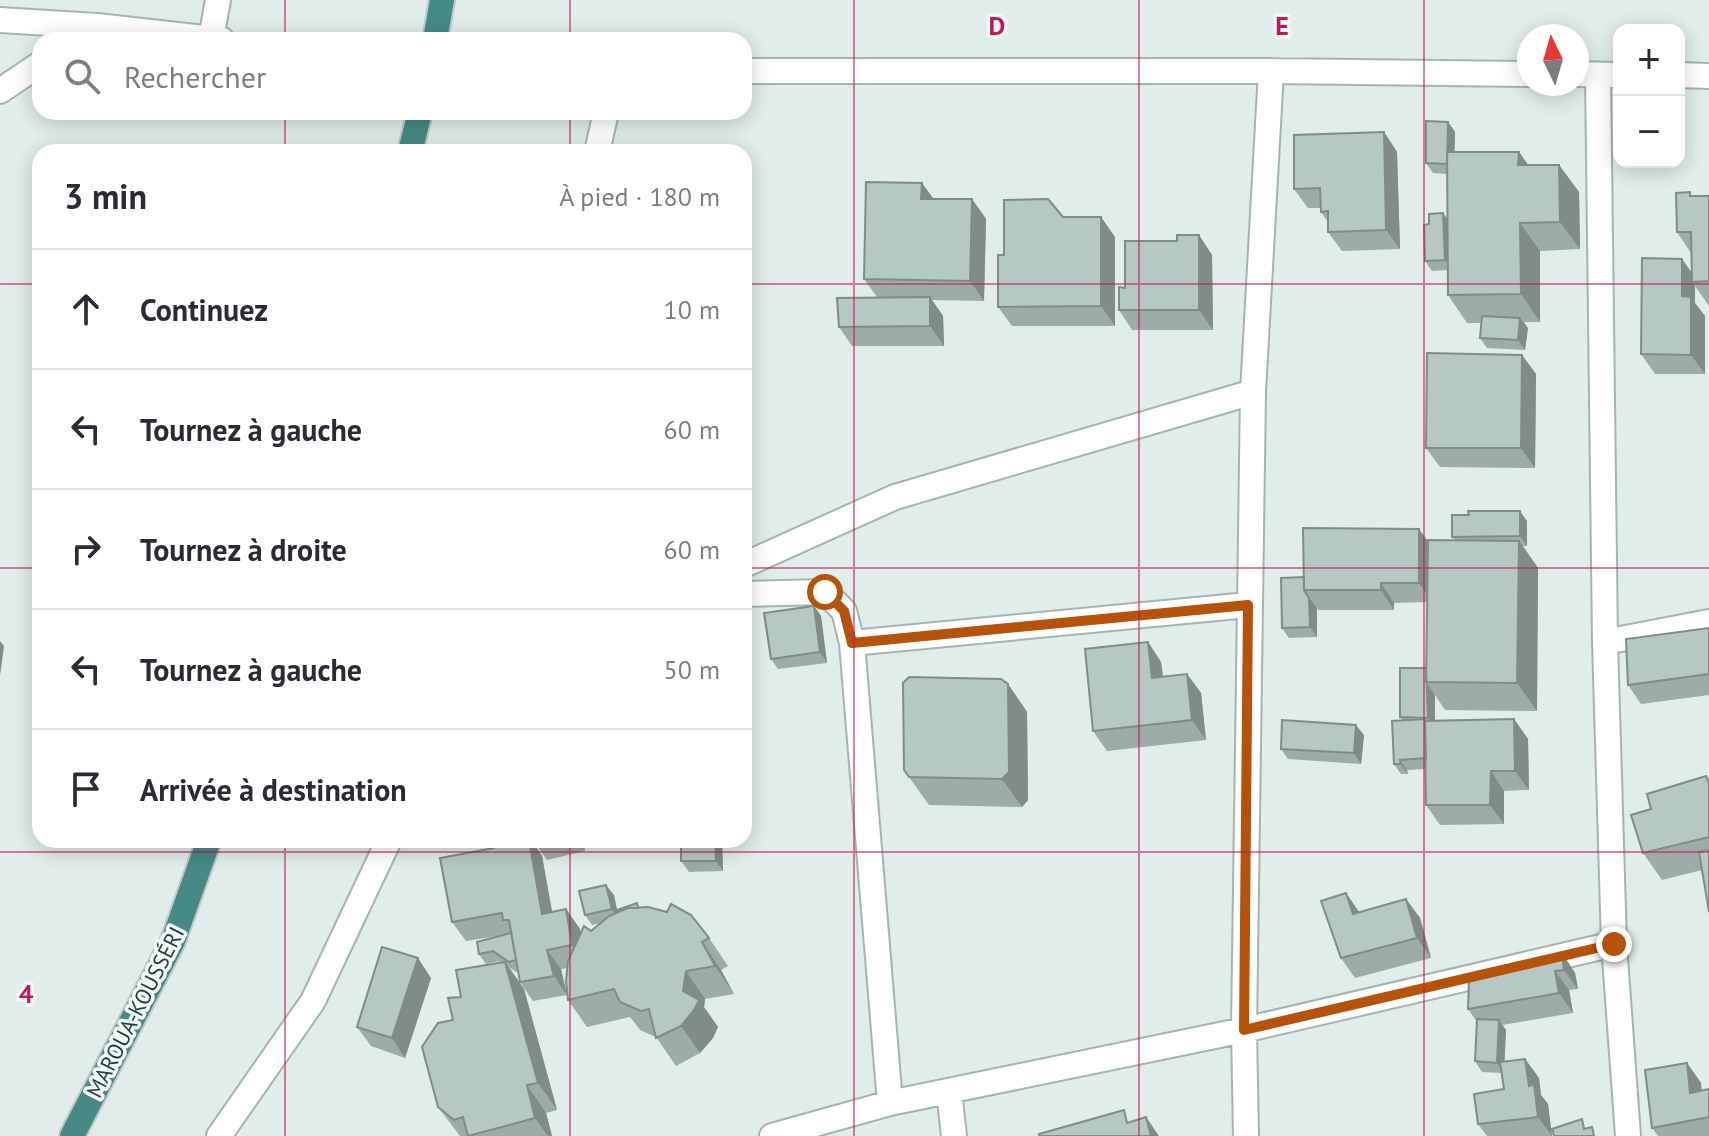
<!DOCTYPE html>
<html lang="fr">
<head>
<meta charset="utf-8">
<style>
  body { margin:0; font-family:"PT Sans",sans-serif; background:#f7f7f7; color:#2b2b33 }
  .controls { position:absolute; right:24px; top:24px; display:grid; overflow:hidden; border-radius:16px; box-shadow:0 4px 20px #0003 }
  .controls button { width:72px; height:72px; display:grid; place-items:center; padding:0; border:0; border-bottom:2px solid #e1e1e2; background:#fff; color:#2b2b33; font:40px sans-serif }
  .compass { position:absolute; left:1517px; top:24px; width:72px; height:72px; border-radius:50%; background:#fff; box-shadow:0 4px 20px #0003; rotate:355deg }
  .stop { position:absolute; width:24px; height:24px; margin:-18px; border:6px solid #b45309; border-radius:50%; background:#fff }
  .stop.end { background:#b45309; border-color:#fff; box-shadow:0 2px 8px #0008 }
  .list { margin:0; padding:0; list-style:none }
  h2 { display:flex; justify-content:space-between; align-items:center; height:104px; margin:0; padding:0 32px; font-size:34px }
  h2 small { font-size:26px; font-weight:400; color:#7c7c81 }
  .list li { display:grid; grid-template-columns:52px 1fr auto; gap:24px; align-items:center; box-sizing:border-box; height:120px; padding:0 32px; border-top:2px solid #e1e1e2 }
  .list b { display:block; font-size:30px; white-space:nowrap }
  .list em { font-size:26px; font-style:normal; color:#7c7c81 }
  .icon { flex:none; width:44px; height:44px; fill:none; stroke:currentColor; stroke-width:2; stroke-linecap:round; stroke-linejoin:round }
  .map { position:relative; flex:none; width:1709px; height:1136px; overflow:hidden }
  .search { position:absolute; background:#fff; box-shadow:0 4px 20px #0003; left:32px; top:32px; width:720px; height:88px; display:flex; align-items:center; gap:20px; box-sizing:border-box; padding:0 28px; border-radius:24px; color:#7c7c81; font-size:30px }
  .panel { position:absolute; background:#fff; box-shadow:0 4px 20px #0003; left:32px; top:144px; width:720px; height:704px; border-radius:24px }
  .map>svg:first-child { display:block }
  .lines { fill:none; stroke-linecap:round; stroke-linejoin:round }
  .minor-casing { stroke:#a3b5b2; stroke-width:28 }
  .trunk-casing { stroke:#c1c9c8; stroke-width:28 }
  .minor { stroke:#fff; stroke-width:24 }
  .trunk { stroke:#468a86; stroke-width:24 }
  .wall { fill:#9daca8 }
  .shaded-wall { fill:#7f8c88 }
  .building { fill:#b6c8c3; stroke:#7f8c88; stroke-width:2 }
  .route { stroke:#b45309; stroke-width:10 }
  .grid { fill:none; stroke:#c2185b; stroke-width:2; stroke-opacity:0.55 }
  .labels { text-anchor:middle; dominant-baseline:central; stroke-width:7; stroke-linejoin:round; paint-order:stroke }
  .street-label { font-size:22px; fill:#203f3c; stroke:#f2f9f7 }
  .grid-label { font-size:26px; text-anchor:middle; font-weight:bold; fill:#c2185b; stroke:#f2f9f7; stroke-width:7; stroke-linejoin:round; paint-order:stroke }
</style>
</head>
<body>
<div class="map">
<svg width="1709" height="1136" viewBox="0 0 1709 1136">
  <rect width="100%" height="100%" fill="#e1edea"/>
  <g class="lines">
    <defs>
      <path id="minor" d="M0,20l97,6 125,14
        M211,39l7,-39
        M744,71h527l258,3
        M1577,74l42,1
        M1598,75l7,567 9,302 14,192
        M1679,75l30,1
        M0,91l40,-27
        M597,152l9,-40
        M744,565l151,-68 358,-105
        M744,594l81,-2 19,19 8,32 38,460
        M1605,642l104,-20
        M852,643l396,-38
        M949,1091l5,45
        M219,1136l94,-135 76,-161
        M772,1136l118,-33 354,-73 370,-86
        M1246,1136l-2,-106 9,-638 18,-321"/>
      <path id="trunk" d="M435,40l7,-40
        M410,152l10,-40
        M72,1136l101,-195 36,-101"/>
    </defs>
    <use href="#minor" class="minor-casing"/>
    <use href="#trunk" class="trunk-casing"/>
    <use href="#minor" class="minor"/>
    <use href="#trunk" class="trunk"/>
  </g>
  <path class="wall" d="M1448,122l7,10 -1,20h65l9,13h31l20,27 1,57 -40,2v71h-16l4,6 -3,22 -38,-2 -7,-10 1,-15h-14l-19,-28v-25l-16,1 -7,-10 4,-37 14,-11 4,6v-45l-14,-1 -7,-10z
    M1384,132l13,20 3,97 -58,2 -14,-19v-10l-7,-10v-4h-13l-14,-19z
    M1693,196h16v118v-8l-14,-20v17l10,13v58h-50l-14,-20 41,-95 10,14 -1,-20 -14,-21z
    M972,199l14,20 -2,82 -52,-1 11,16 1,30h-92l-13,-19 38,-30 -13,-18z
    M1063,217h38l14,20v89h-103l-14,-19 6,-52z
    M1199,235l13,20 1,75h-81l-13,-20 6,-22 52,-47z
    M1522,355l14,19 -1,94 -95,-1 -14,-19z
    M1527,521v25h-4l15,22 -1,143 -92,-1 -10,-15v25l79,-1 14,20 1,51 -25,1v33l-64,1 -14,-20v-36l-19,1 1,4h-7l-7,-10 8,-44 -2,-3 26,-49 1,-66 -33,1v7h-76l-1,-2v29l-28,1 -7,-10 22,-51 124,-36 27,-1 -3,-3z
    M814,606l7,10 6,47 -49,6 -7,-10z
    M1709,628v67l-68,9 -13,-19z
    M1148,642l13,20 2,14 24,-2 14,19 5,47 -99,11 -14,-20z
    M1008,684l19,28 1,88 -6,7 -93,-2 -25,-35z
    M1364,735l-3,29 -73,-5 -7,-10z
    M1706,776l3,3v133l-7,-42 -40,10 -19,-27 8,-44z
    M508,840h23l11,16 10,56 14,-3 14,20 1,5 10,-3 9,-8 -8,2 -7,-10 29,-20 3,18 23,-6 69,31 19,28 -7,4 13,24 -29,5 -1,8 14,20 -5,11 -13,15 -24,13 -20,-29 -16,-7 -10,-13 -43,10 -19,-27 -1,-32 -6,1 6,26 -34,6 -13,-19 -2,-11 -2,1 -7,-5 15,22 33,121 -11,3 6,23h-92l-22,-29 15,-87 8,-23 40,-35 -1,-1 -14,3 -7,-10 26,-19 -39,6 -14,-19 42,-74z
    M533,840h49l3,11 -38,9z
    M681,840h41l1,31 -34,1 -8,-11z
    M1346,893l13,19 47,-13 14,19 11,40 -76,20 -14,-20z
    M1562,953l13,20 3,16 -9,1 4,23 -71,12 4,5 -2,31 21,-2 14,19 2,17 7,9 4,32h-65l-9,-12 26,-35 -2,-16 -20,-1 -7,-11 2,-39 -9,-13z
    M431,978l-26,80 -34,-12 -14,-19z
    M1687,1063l14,20v8l8,-2v47h-51l-6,-8z"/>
  <path class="shaded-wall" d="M1448,122l7,10 -1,42 -7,-10z
    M1384,132l13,20 3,97 -14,-19z
    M1519,152l19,27 -20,-14z
    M1559,165l20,27 1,57 -20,-27z
    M922,183l14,19 -15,-3z
    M972,199l14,20 -2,82 -14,-20z
    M1443,213l7,10 3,47 -8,-10z
    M1101,217l14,20v89l-14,-20z
    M1520,223l20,28v71l-19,-28z
    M1199,235l13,20 1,75 -14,-20z
    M1682,259l13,19 -3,4 3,4v17l10,13v58l-14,-19 -9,-59z
    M930,297l13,19 1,30 -14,-20z
    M1520,318l8,10 -3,22 -7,-10z
    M1522,355l14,19 -1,94 -14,-20z
    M1520,511l7,10v25l-7,-10z
    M1419,529l14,19v54l-14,-19z
    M1519,541l19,27 -1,143 -20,-28z
    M1381,583l13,20v7l-13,-20z
    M1309,598l8,10v29l-7,-10z
    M814,606l7,10 6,47 -7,-11z
    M0,641l4,5 -4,30z
    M1148,642l13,20 4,35 -13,-19z
    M1187,674l14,19 5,47 -14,-20z
    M1008,684l19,28 1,88 -6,7 -20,-28z
    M1428,685l7,10v33l-7,-10z
    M1514,719l14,20 1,51 -14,-19z
    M1356,725l8,10 -3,29 -7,-11z
    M1400,760l7,10 1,4 -7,-10z
    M1491,771l13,20v33l-14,-19z
    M529,840h2l11,16 14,77 -14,-19z
    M577,840h5l3,11z
    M715,840h7l1,31 -7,-10z
    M606,885l8,10 5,24 -7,-10z
    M1346,893l13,19 -6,2z
    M1406,899l14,19 11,40 -14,-20z
    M566,909l14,20 6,36 -14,-20z
    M702,942l19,28 13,24 -19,-28z
    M547,950l14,19 6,26 -13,-19z
    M1562,953l13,20 3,16 -14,-19z
    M418,958l13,20 -26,80 -13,-20z
    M505,962l19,27 33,121 -19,-27z
    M686,971l19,28 -1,8 14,20 -5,11 -13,15 -19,-27 2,-35z
    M1555,971l14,19 4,23 -14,-20z
    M1499,1020l7,10 -2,43 -7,-10z
    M1525,1059l14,19 2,17 7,9 4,32 -14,-19 -9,-31z
    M1687,1063l14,20 3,29 -14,-19z
    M527,1085l19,28 6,23h-4l-13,-18z
    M1146,1117l13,19h-8z"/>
  <path class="building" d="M1426,121l22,1 -1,42 -21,-1z
    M1384,132l2,98 -58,2v-21l-7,1 -1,-24 -26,1v-54z
    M1447,152h72l-1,13h41l1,57 -40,1 1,71 -73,1z
    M866,182l56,1 -1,16h51l-2,82 -106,-2z
    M1690,192v4h19v85l-17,1 -1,-50h-14l-1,-39z
    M1048,199l15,18h38v89l-103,1v-52h6v-55z
    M1443,213l2,47 -20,1 -1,-36 5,-1v-10z
    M1177,235h22v75h-80v-23l6,1v-47h52z
    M1642,258l40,1v37l9,1v58l-50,-1z
    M930,297v29l-91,1 -2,-29z
    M1482,316l38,2 -2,22 -38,-2z
    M1427,353l95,2 -1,93h-95z
    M1468,511h52v25l-68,1v-22h17z
    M1303,528l116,1v54h-38v7h-77z
    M1428,540l91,1 -2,142 -91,-1z
    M1304,577v13l5,8 1,29 -28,1 -1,-50z
    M814,606l6,46 -49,7 -7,-46z
    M1709,628v46l-81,11 -2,-46z
    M1148,642l4,36 35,-4 5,46 -99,11 -8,-82z
    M1400,668h26l2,50 -28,-1z
    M909,677l92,2 7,5 1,88 -7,7 -93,-2 -5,-7 -1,-87z
    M1425,719l1,39 -26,2 1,4h-7l-2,-43z
    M1514,719l1,52h-24l-1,34h-64l-1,-84z
    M1282,720l74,5 -2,28 -73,-4z
    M1706,776l3,8v53l-66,16 -12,-38 20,-6 -4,-15z
    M508,840h21l13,74 24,-5 6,36 -25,5 7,26 -34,6 -11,-62h-6l-1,-7 -50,9 -12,-64 54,-10v-5z
    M681,840h34l1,21h-35z
    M1709,850v62l-10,-60z
    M606,885l6,24 -27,6 -6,-24z
    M1346,893l7,21 53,-15 11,39 -76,20 -20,-57z
    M637,903l1,5h-10l-10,4 -1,-2z
    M671,904l20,11 18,23 -7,4 13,24 -29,5 -3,20 16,9 -5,10 -13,16 -25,12 -7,-29 -8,2 -21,-9 -6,-13 -46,11 -2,-19 2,-20 16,-35 7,5 18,-15 19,-8 20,-1 19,5z
    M511,933l5,27 -7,2 -16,-11 -14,3 -2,-12z
    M382,947l36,11 -26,80 -35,-11z
    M1562,953l2,17 -9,1 4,22 -91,16 1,-30z
    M505,962l33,121 -11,2 8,33 -67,18 -5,-19 -9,3 -16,-13 -16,-60 16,-24 15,-3 -5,-22 13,-1 -5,-27z
    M1477,1019l22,1 -2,43 -22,-2z
    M1525,1059l4,27 5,-2 4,33 -60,7 -4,-30 30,-5 -4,-27z
    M1687,1063l3,30 19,-4v28l-57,11 -7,-58z
    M1124,1110l3,13 19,-6 5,19h-112v-2z
    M1582,1119l2,10 8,-2 2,9h-40l-2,-7z"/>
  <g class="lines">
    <path class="route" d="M825,592l19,19 8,32 396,-38 -4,425 370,-86"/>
  </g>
  <path class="grid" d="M285,0v40M570,0v40M854,0v1136M1139,0v1136M1424,0v1136M285,112v40M570,112v40M0,284h40M744,284h965M0,568h40M744,568h965M285,840v296M570,840v296M0,852h1709"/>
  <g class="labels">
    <g class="street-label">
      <text transform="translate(135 1012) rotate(-63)">MAROUA-KOUSSÉRI</text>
    </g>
  </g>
  <g class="grid-label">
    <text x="997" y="35">D</text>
    <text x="1282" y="35">E</text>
    <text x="26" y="1003">4</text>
  </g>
</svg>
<div class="controls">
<button>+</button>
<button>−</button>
</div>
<svg class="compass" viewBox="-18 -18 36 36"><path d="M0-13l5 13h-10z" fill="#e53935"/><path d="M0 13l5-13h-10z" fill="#7c7c81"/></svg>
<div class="stop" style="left:825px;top:592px"></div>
<div class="stop end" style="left:1614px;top:944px"></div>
<div class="search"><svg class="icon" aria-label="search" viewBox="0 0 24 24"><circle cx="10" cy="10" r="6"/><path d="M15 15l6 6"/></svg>Rechercher</div>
<section class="panel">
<h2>3 min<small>À pied · 180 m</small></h2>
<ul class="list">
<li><svg class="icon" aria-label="ahead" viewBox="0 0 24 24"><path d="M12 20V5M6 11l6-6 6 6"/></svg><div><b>Continuez</b></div><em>10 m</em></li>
<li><svg class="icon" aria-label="left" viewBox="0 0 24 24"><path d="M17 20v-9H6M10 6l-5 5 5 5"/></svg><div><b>Tournez à gauche</b></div><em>60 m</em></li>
<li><svg class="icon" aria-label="right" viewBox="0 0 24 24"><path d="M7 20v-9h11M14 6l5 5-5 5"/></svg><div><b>Tournez à droite</b></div><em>60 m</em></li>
<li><svg class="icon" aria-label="left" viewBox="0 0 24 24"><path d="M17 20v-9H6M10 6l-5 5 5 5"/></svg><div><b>Tournez à gauche</b></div><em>50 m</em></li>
<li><svg class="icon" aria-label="arrive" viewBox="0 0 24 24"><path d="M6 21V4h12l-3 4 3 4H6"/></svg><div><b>Arrivée à destination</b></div></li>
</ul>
</section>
</div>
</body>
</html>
